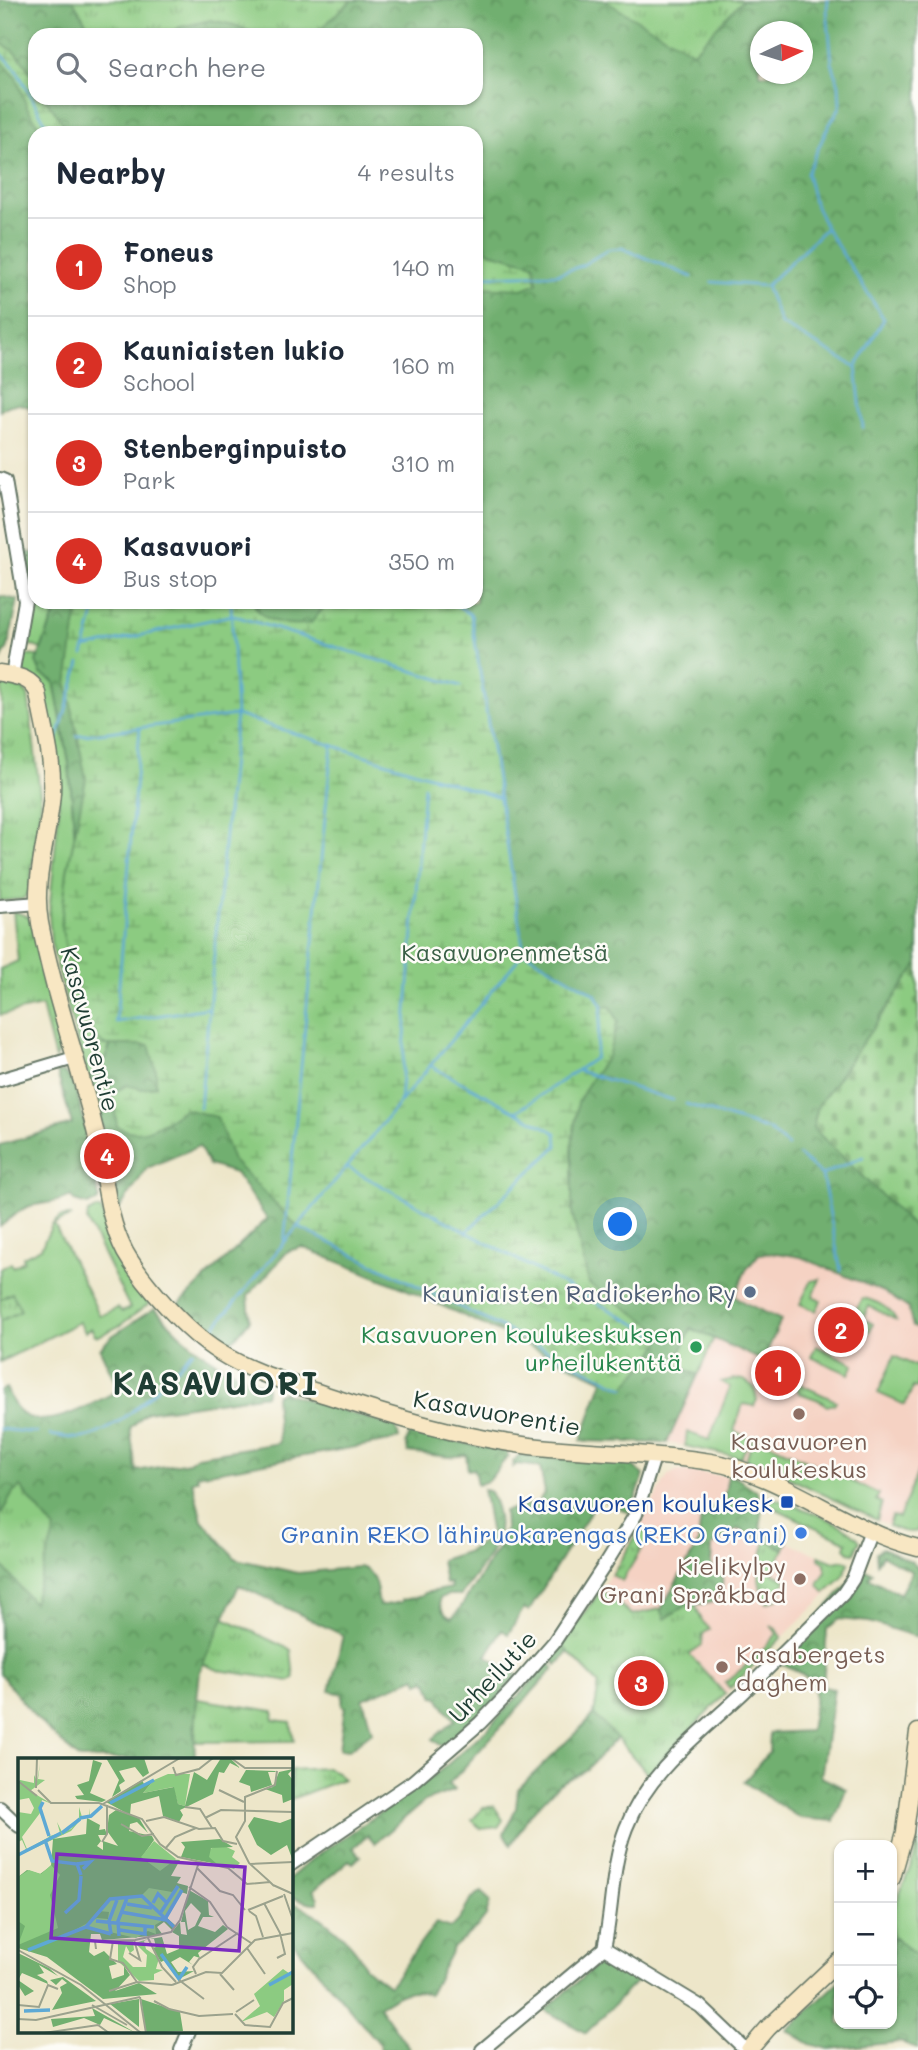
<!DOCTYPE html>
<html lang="en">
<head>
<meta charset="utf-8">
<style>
  body { margin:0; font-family:Mali,sans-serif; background:#f2f2f3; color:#1f2937 }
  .controls { position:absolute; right:21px; bottom:21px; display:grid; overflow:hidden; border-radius:14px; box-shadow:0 2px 5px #0004 }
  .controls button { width:63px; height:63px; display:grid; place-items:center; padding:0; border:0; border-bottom:2px solid #e0e1e3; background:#fff; color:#1f2937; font:35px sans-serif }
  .compass { position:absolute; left:750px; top:21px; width:63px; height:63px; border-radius:50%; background:#fff; box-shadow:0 2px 5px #0004; rotate:86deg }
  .you { position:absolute; left:621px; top:1225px; width:24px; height:24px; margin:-18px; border:5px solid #fff; border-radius:50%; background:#1a73e8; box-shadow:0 0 0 10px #1a73e833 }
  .badge { display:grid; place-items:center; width:46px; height:46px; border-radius:50%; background:#d93025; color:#fff; font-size:23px; font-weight:700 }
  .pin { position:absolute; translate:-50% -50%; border:4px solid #fff; box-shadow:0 2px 7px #0006 }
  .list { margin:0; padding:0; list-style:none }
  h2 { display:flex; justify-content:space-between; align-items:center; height:91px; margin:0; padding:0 28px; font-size:30px }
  h2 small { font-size:23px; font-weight:400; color:#747a83 }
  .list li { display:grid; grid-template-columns:46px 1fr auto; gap:21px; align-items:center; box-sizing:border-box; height:98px; padding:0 28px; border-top:2px solid #e0e1e3 }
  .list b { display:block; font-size:26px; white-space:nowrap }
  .list p { margin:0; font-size:23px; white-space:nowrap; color:#747a83 }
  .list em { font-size:23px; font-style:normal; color:#747a83 }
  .icon { flex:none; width:38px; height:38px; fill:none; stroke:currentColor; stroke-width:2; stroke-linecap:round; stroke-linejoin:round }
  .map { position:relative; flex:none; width:918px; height:2050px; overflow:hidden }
  .search { position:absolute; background:#fff; box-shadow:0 2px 5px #0004; left:28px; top:28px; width:455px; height:77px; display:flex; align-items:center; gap:18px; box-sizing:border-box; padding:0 24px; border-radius:21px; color:#747a83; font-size:26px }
  .panel { position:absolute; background:#fff; box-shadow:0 2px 5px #0004; left:28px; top:126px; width:455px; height:483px; border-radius:21px }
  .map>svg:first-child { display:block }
  .built { fill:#f5d2c3 }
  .grass { fill:#8ccb81; stroke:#56845a; stroke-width:2 }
  .forest { fill:url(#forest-crowns); stroke:#487652; stroke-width:2; fill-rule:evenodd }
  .wetland { fill:url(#wetland-marsh); stroke:#56845a; stroke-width:2 }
  .cemetery { fill:url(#cemetery-stones); stroke:#56845a; stroke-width:2 }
  .park { fill:url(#park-tufts); stroke:#56845a; stroke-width:2 }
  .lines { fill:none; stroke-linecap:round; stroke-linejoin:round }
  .stream { stroke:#5da9d5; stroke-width:2.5 }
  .street-casing { stroke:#677868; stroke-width:16 }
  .secondary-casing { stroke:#677868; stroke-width:19 }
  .street { stroke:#fff; stroke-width:12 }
  .secondary { stroke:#f8e7c3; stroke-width:16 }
  .service-dot { fill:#5c6f8a; stroke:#fdfcf7; stroke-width:2.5 }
  .leisure-dot { fill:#2e9e5b; stroke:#fdfcf7; stroke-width:2.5 }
  .education-dot { fill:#8d6e63; stroke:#fdfcf7; stroke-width:2.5 }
  .transit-dot { fill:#1a4fb4; stroke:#fdfcf7; stroke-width:2.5 }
  .shop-dot { fill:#3f7fe0; stroke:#fdfcf7; stroke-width:2.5 }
  .labels { text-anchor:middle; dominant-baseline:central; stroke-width:5; stroke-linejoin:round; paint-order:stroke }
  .park-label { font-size:24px; fill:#3a6047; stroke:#fdfcf7 }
  .street-label { font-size:24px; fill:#1f3d34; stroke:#fdfcf7 }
  .service-label { font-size:24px; fill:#4e5e75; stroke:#fdfcf7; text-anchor:end }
  .leisure-label { font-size:24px; fill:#27864d; stroke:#fdfcf7; text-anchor:end }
  .education-label { font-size:24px; fill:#785e54; stroke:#fdfcf7 }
  .transit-label { font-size:24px; fill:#164399; stroke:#fdfcf7; text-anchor:end }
  .shop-label { font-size:24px; fill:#366cbe; stroke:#fdfcf7; text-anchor:end }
  .district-label { font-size:32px; font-weight:bold; letter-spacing:2px; fill:#1f3d34; stroke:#fdfcf7 }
  .inset-river { fill:none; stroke:#5da9d5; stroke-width:3.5 }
  .inset-road { fill:none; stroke:#9ba28d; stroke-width:2 }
  .view { fill:#7b2cbf; fill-opacity:0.15; stroke:#7b2cbf; stroke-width:3.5 }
  .inset-edge { fill:none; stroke:#1f3d34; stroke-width:3.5 }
</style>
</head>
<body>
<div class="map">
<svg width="918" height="2050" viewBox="0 0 918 2050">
  <defs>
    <pattern id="forest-crowns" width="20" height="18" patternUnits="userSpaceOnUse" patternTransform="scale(1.75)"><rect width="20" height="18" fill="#71af6f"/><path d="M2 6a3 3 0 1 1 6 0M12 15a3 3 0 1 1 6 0" fill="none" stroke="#5c905c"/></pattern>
    <pattern id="wetland-marsh" width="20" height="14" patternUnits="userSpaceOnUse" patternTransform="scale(1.75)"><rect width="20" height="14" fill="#8ccb81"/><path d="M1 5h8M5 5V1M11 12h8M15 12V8" fill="none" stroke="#72a66a"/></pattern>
    <pattern id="cemetery-stones" width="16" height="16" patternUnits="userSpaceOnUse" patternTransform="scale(1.75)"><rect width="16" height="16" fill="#8ccb81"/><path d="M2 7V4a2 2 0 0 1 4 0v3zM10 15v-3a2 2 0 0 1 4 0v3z" fill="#72a66a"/></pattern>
    <pattern id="park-tufts" width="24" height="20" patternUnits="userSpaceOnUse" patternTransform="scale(1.75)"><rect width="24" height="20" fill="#8ccb81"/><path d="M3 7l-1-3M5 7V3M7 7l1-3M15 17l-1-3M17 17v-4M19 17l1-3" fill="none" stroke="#72a66a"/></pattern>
  </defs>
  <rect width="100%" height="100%" fill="#fdfcf7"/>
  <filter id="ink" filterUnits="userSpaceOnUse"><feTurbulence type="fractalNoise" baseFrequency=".0143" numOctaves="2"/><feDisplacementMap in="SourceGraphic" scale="14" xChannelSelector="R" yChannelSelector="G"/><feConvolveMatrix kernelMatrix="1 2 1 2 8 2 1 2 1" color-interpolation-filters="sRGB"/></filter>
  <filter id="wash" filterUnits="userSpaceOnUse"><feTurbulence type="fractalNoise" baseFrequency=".00686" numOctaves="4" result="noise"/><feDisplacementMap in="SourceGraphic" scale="28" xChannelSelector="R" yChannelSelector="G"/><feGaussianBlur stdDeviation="1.57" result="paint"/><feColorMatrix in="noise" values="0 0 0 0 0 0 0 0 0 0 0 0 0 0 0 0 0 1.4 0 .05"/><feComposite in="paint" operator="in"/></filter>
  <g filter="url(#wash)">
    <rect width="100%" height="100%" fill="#ede6c9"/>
    <path class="built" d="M777,1253l24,4 83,35 24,16 5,19 5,2v202l-5,2 -19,-5 -123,-59 -25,-9 -41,-11 -38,-6 31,-68 -7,-47 72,33 18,-41 -38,-18 -8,-7 11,-25 13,-16z
      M676,1471l52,5 -5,28 -4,4 -18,-3 -3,39 -37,65 -29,6 -31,-25 67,-114z
      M738,1528l45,21 4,-7 47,20 10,-2 5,3 -2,7 -13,17 -109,107 -6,-6 -17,15 -10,-10 -27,-74 20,-13 21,-2 6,-58z"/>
    <path class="grass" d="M39,602h14l4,7 -16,40 -16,-6 5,-36z
      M22,655l16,1 -2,6 18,19 15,82 6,74 40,196 -15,39 -13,6 -36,-135 -2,-28 10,-107 -4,-49 -32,-88 -3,-2z
      M96,1209l6,2 9,34 15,27 23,32 -30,22 -20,10 -4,-1 -4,-7 -6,4 -6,-10 -79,40v-41l21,-10 -9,-18 -12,6v-30l11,-6 2,4 11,-6 -1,-4 18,-9 11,-23 8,-8 11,-1 -17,8 46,92 17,-8 5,4 8,-4 -43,-87 1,-8z
      M820,1279l-7,17 8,5 -5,10 -16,-7 11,-23z
      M862,1298c13,2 29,10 34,22l-27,-14 -6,13 10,5 -6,12 -20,-9z
      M691,1328l23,10 -16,37 -23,-10z
      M816,1346l38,18 -5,10 -38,-17z
      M894,1356l24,11v21l-5,-1 -8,18 -27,-12z
      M734,1379l10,1 10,7 3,13 -3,6 -11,-2 -9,27 16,7 -9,20 -56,-12 2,-14 22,8 21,-53 -9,-5z
      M795,1382l41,19 -2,3 -7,2 -8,-6 -20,-7z
      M756,1437l123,57 -3,6 6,3 -5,17 -106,-51 -25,-9 6,-19z
      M918,1471v60c-10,3 -20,-1 -29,-5l3,-10 7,2z
      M770,1497c24,9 75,24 90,44l-6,12 -5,-1 -4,-4 2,-6 -81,-38z
      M819,1556l15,6 10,-2 5,3 -7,15 -17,15 -7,-9 7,-11v-10l-6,-4z
      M771,1625l5,3 6,9 -52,51 -5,-5 31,-26 21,-23z
      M918,1836v120l-26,-20v-23l22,-55z"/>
    <path class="forest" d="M0,0h918v964l-100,142 -5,22 105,103v32l-3,6 3,2v58l-5,-2 -5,-19 -24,-16 -83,-35 -24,-4 -18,1 -13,16 -11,25 8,7 38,18 -18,41 -72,-33 -16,37 23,10 -31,68 -86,-2 22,-61 -202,-93 -99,-40 -14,4 -40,45 2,24 -16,19 -15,7 -43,-39 91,-88 -32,-46 -26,-8 -10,-19 -52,22 -28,41 -9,-57 -23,-74 13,-6 15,-39 -40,-196 -6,-74 -15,-82 -13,-7 -5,-12 21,-53 -4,-7h423v-469h-441v277c-13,-7 -23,-9 -35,1zM760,32h42v42h-42zM35,35h441v63h-441z
      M22,552l13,1v49h4l-9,5z
      M0,596l18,4 -10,47 -8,15z
      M57,1072c5,0 6,-1 10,3 15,16 27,99 32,123l-2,4 -10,3 -13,-4 -3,-5c-14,8 -30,6 -44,11 -11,5 -18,13 -27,20v-82l72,-21z
      M155,1308c33,40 65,59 112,79l-2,8 -6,1 -112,16 -17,16 6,43 53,-9 8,-6 82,-13 -4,-46 2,-3 5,-2 114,35 3,11 -9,3 -193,34 1,5 -6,1 10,39 34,39 62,14 61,-6c19,5 17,22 20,39l23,-4v-2l21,-4 1,-3 27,-5 -1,-5 -5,1 -4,-24 28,-9 22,-16 -8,-46 7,3c23,45 -4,67 -29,103h-12l-9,3c-1,9 3,16 11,20l6,-5 43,-68 5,-16 -1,-18 33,-8 8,-11 -5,-25 -23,-3 -4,3v-5l6,-7 111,9 14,11 -14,38 -31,-15 -70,113 -5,-3 -16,26 -6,-4 -16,26 31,19 -25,30 -47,40h-5l-7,-6 22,-19 -14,-17 -3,-7 -4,1 -7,-17 -9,3 -2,-6 -53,22 9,33 -23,18 -10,-1 6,-42 -3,-1 1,-12 -13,-3 13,-56 -104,-50 -39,86 -6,58 1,30h-116l-43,-41 -36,-44v-283l6,-3c4,7 7,19 14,24 25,22 75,-10 99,-22l-19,-41 12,-13z
      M411,1432l95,20 2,4 -20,25 -11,4 -3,-16 -6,1 -2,-15 -17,2 -41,-5 -2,-10z
      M728,1476l9,2 21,14 4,23 -2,13 27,14 -3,7 -46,-20 -26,17 -1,19 11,10c3,31 -13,27 -37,31l7,87 9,10 10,-8 14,-1 -77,80 -31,-36 -30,31 -28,15 -31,33 -17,28 -7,-11 12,-26 2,-19 76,-74 5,-31 -31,-32 -11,13 -6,-6 50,-69 31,25 29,-6 37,-65 4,-39 17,3 4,-4z
      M882,1548l29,13 7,7 -1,69 -48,-15 -30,-3 -12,10 -4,58 11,2 -13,88 25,12 -12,32 -34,-3 -56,-36 25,-30 1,-19 40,-2c6,-41 13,-53 -32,-68l83,-94 11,3 -3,6 31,16 12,-22 -30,-17 -5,8 -1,-11z
      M549,1663l5,5 -105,116 6,6 -30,11 -50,42 -7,-8 -15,13 8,8 -8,7 -4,-3 -36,31 5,7v5h-6l-21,-6 -1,-19 22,-19 105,-71 29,-22 42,-38z
      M482,1892l8,9 -4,15 -7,9 -26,23 -24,47c-18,-10 -33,1 -50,11l31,44h-30v-6l-89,-104v-37c22,4 68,42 73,64l25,19 47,-63 14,5c15,-7 14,-29 32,-36z
      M892,1936l26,20v92l-18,-6 -71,7 -19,-5 -23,-14 52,-48v42h53z
      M605,1961h8l26,18 -53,54 -41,-23 53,-46z"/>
    <path class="wetland" d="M2,44c13,5 27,23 32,36 2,5 1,12 1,18h10l25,35h-27l-16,-26 -11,-30 -16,-17v-15z
      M476,243l14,9 44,12 3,19 -14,6 -47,-2z
      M82,602h171c9,22 38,25 58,21l14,-17 -1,-4h128l19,13 53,337 71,42 7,12 9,1 7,14 -10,35 -18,25 -12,21 -6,42v69l17,71 76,49 -11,20 -30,35 -326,-161 -65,-66 -16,-44 -32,-8c-21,13 -43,33 -68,17l-5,-33 15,-8 15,4 14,-3v-15l-7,-26h-46l-16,-20 -9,-18 -17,-83 6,-52 19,-93 -19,-95 10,-70z"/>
    <path class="cemetery" d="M918,964v267l-105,-103 5,-22z"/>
    <path class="park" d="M73,0h279l-38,35h-57l-23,-10 -23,-5 -31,7 -13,8h-74z
      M603,0h140l-50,52z
      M2,684l21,5 5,6 13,107 -12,90 -6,7 -23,2z
      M13,911l16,6 3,8 29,121 -6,13 -13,-53 -42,9v-46l18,-8z
      M12,1293l9,18 -21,10v-22z
      M20,1487l35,43 -22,73 -33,-40v-47l13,-23z
      M640,1529l10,6 -28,46 -10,-6z
      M766,1541l18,8 -12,24 14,7 -9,19 -10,4c-13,-21 -8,-40 -1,-62z
      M601,1590l31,25 29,-6 4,10 20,-13 10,-2 7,17 8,8 -7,5 -1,11 -13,9 36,40 -77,80 -31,-36 -23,-23 5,-31 -37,-39z
      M224,1618l67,32 3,28 -4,3 -6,-1 -66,-10 -15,-6z
      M197,1699l77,12 -1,9 18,2 3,19 -99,1z
      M327,1768l10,4 6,7 -52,20v-29z
      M494,1806l9,14 -5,7 -17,2 -9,-9 11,-12z"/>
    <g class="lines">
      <path class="stream" d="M0,52l16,17 35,64
        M277,132l1,1
        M476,276l81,-2 24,-8 28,-17 13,-1 70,29
        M712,282l54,4 60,-58 -12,-26 -7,-29 20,-44 13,-22 -1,-22 -7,-22 -5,-54 1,-9
        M766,286l15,38 75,43 28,-48 -58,-91
        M856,367l7,61
        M85,648l147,-33 229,71
        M83,655l14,-53
        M140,728l-24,294 92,-14
        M77,736l159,-21 264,83
        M56,743l24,-80
        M431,1066l125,67 1,13 -91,86
        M579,1071l94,29
        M400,1103l24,-317
        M686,1104l83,26 19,16
        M200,1108l36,-393 -5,-113
        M516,1112l79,-54 7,-52 -7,-12 -71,-42
        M798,1155l24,20 41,-18
        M347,1167l313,170
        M822,1175l19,96
        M298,1227l326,161
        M284,1244l48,-499
        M208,1335l316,-383 -53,-337 -19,-13
        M0,1429l36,4
        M50,1435c9,1 23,4 32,3 40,-6 84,-60 111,-87"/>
    </g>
  </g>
  <g filter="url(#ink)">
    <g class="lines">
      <defs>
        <path id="street" d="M0,479l5,2 20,120 -13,75
          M0,906l39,-3
          M0,1080l74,-22
          M0,1808l19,18
          M290,1865l122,-83 68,-59 31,-32 43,-49 52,-79 30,-49 18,-57
          M604,1948l96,58 46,44
          M181,2050l8,-19
          M482,2050l122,-102c9,-39 7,-82 22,-120 22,-57 75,-95 118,-136 33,-33 66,-65 99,-98l10,-15 18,-48"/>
        <path id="secondary" d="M0,673c16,3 31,4 38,20 5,32 16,67 14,100 -3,43 -20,87 -12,130 13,69 37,135 54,203 11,41 11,88 31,126 18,32 63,81 94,100 33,21 71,31 107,43 67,22 134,42 204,51 60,7 121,6 181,16 74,13 134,68 207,86
          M892,1878l13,-46 13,-100
          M749,2050l19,-22 71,-67"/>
      </defs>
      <use href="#street" class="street-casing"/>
      <use href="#secondary" class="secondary-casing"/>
      <use href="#street" class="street"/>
      <use href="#secondary" class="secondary"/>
    </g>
  </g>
  <circle class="service-dot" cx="750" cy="1292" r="7"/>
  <circle class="leisure-dot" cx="696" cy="1347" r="7"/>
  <g class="education-dot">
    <circle cx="799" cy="1414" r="7"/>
    <circle cx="800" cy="1579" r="7"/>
    <circle cx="722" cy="1667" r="7"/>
  </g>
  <rect class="transit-dot" x="780" y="1495" width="14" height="14" rx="3.5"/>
  <circle class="shop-dot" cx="801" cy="1533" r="7"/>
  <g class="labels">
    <g class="park-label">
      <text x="505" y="951">Kasavuorenmetsä</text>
    </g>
    <g class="street-label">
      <text transform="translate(91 1029) rotate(75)">Kasavuorentie</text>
      <text transform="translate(497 1412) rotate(10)">Kasavuorentie</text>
      <text transform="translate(492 1676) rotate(-47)">Urheilutie</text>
    </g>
    <g class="service-label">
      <text x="736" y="1292">Kauniaisten Radiokerho Ry</text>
    </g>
    <g class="leisure-label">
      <text x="682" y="1333">Kasavuoren koulukeskuksen<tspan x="682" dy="28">urheilukenttä</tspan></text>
    </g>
    <g class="education-label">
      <text x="799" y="1440">Kasavuoren<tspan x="799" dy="28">koulukeskus</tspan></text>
      <text x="786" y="1565" text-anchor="end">Kielikylpy<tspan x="786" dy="28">Grani Språkbad</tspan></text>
      <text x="736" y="1653" text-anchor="start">Kasabergets<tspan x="736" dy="28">daghem</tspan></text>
    </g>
    <g class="transit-label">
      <text x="773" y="1502">Kasavuoren koulukesk</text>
    </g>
    <g class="shop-label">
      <text x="787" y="1533">Granin REKO lähiruokarengas (REKO Grani)</text>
    </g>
    <g class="district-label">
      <text x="216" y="1382">KASAVUORI</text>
    </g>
  </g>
  <g transform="translate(18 1758)">
    <rect width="275" height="275" fill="#ede6c9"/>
    <path d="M22,6l-2,15 7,1 -15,11 22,13 -10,-4 -2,7 10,29 10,-3 -3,-11 5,10 9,-3 8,-10v-12l3,10 7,-1v-8l1,10h-8l-11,13 -53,25 8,-7 -4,-9 -4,2v-30l13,2 3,-6 -5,-10 -11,2v-14l2,-6 14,3v-8l3,6zM22,55l9,24 -22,12 -5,-12zM150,16h22l-5,32 -7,-2 -5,-17 -30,6 11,-13zM202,86l15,7 -3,6 8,6 -6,6 -31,-9 5,-10z" fill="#8ccb81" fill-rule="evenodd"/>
    <path d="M88,0h38l5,15 -6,4 -8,-10 -16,4 6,10 -6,4 2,6 -9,6 7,-17zM203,0h9l10,10 -10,-5 -6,10 -5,-1 -6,22 -33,16 3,5 -4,7 -16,-6 -4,-20 -28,8 -1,11 -24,-13 36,-22 2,4 10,-4 -11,13 31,-6 4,17 7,2 9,-34 13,8zM75,2l9,3 -12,30 16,7 -4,2 -25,-3 -2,-3 9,-1 -7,-10 12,-4zM275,11l-5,5 5,6v19l-10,4 -1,-8 -17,-6 8,-2 6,-15zM228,12l29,1 1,1h-8l4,13 -21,7 -1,-6 -11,-4zM98,52l23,8 9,15 -11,-11 -7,2 -1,7 23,5 2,4 -12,17 38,3 -9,16 10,1 -4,6 11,3 -1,8 -6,-2 -14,26 8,7 -3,5 -8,-8 -7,5 6,8 -61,5 -2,-6h-9l-2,18 5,4 10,-5 13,13 -8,2 3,13 12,-4v-9l6,9 -15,16 24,-8 18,11 -54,5 -56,-42 -29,-9v-71l9,-7 13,4 11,-8 2,-27 33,-5 1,-16 13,7 -1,5 6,-1 2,6h-9l3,6 -4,5 6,4v-9l15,5 -11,-15 2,-16zM236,59l26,6 13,-5v43l-6,-16 -16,10 -14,-10 -9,-19zM202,81l13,8 -22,1 -2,9 8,7 -36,-7 4,-10 -4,-5zM171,132l19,11 1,14 5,2h-11l-5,9 17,6 8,-7 5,4 -30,24 2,5 -6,-2 -5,6 4,3 -13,-8 -9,5 7,10 16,-1 -15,8 -14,-19 -4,2 -9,-14 4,-1 -2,-8h-4l12,-2 5,17 12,-5v-13l-7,-4 8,-10 1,12 6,1 -2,-13h-4zM173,145l10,10 -6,13 -7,4 -3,-19zM0,195l31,15 9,8 -19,-11 5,8 -7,2 10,6 1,3 -26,-11 -4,7 16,11 -9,5 -7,-11zM45,219l33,24 -44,9 10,-17 -2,-6 7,-4 -5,-4 -6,6 -6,-5zM121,241v28l-29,-23zM123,241l39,13 3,19 -37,2zM74,250l44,25 -32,-15 -4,7 -16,-7 -31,9 -2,-8 44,-3z" fill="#71af6f" fill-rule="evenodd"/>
    <path d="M159,128l5,4 -17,29 -10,6 1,9 -8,-3 -12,7 -48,-11 -32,13 41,-22 11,1 1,-7 -10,-1 11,-12 31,-3 8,-8 23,4z" fill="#8ccb81"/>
    <path d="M136,83l22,18 -16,12 -19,-14z" fill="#8ccb81"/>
    <path d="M33,107l9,10 -10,20 8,33 -40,17 7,-19 -7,-5v-44l11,-7 12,4zM130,181l-4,2 2,8 13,9 -3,11 7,1 -9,4v6l-15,1 -21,-20v-18l-4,-1 19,-1 1,9 -4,3 -4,-7 -3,11 10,10h13l1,-12 -12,-12zM265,211l10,7v8l-9,6v11l-10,16 -7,-5 -26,10 19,-16 -6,-12z" fill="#8ccb81"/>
    <path class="inset-river" d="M25,44l-3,6 9,28M92,45l44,-23M62,60l11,-2 11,-10M44,75l18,-14M27,82l7,21 25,3 4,11M0,97l43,-22M59,106l13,-2 -7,7M135,145l5,-9 8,8M109,146l25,4M103,154l45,8M143,154l17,-26M47,155l14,-13 2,-24M147,161l17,-29M78,163l58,6M68,169l25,7M102,172l25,4v-7M93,176l-2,-13 8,-21M101,178l-1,-15 9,-23M10,192l58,-23 24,-28 32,-3 32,31M143,196l18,25 8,-12M251,227l24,-13M6,253l26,-1"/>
    <path class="inset-road" d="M213,0l14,10h48M155,9l3,8 23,-6 14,-11M0,23l19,15M18,30l1,-30M20,32l13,13h48l43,16 18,25 18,13 50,11 19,16 23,-2 4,4M201,32l25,12M85,46l77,-46M167,49l15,2 12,19M187,60l16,-8 72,2M128,63l18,-4 35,12 16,-1 8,13 14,3M103,66l21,12 12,-2M84,84l5,-8v-29M147,91l10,-12 21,-9M232,106l43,-2M179,110l23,23 13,4 12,15M252,124l-21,-19 -13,-26 9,-16v-24l30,-12 2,-14M255,127l20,9M171,129l21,15 17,25 24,16M266,136l9,26M246,145l16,30 5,21 -8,4M230,152l35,-14M231,153l7,5 7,21M130,180l14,29 14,15M95,183l-3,18 13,4 14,19M229,190l18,26M78,191l-1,-8 40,-1 36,-8 9,-12 19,-58M0,192l63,35 60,48M111,195l11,7 -6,-20M178,216l-3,-7 6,-8 39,-26M202,216l14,16M161,222l25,19M154,227l34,-13 16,1 33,-33 38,-7M91,233l28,-9 35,3M122,239l6,36M136,243l15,8 30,7 34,-2M0,247l21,2 9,-22 10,4M74,247l35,20M218,254l18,-12M217,256l10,11 25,2 13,-24 10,-5M0,261l18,1 104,-23M26,275l54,-8 11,8"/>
    <path class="view" d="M39,96l188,13 -6,84 -188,-13z"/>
    <rect width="275" height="275" class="inset-edge"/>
  </g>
</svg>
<div class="controls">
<button>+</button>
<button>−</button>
<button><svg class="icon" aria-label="locate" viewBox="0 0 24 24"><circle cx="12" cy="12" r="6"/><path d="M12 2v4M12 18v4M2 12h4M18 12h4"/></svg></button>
</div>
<svg class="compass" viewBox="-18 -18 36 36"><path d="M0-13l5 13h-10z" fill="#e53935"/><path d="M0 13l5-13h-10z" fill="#747a83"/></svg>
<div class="you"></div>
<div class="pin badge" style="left:778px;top:1373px">1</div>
<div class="pin badge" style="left:841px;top:1330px">2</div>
<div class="pin badge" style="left:641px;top:1683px">3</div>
<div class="pin badge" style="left:107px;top:1156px">4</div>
<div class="search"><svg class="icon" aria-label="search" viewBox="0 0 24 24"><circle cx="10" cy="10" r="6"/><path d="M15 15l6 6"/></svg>Search here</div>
<section class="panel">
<h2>Nearby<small>4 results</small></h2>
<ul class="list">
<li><span class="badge">1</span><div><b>Foneus</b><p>Shop</p></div><em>140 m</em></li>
<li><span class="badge">2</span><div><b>Kauniaisten lukio</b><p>School</p></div><em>160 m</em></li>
<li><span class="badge">3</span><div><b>Stenberginpuisto</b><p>Park</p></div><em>310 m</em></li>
<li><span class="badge">4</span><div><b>Kasavuori</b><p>Bus stop</p></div><em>350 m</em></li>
</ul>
</section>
</div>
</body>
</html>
